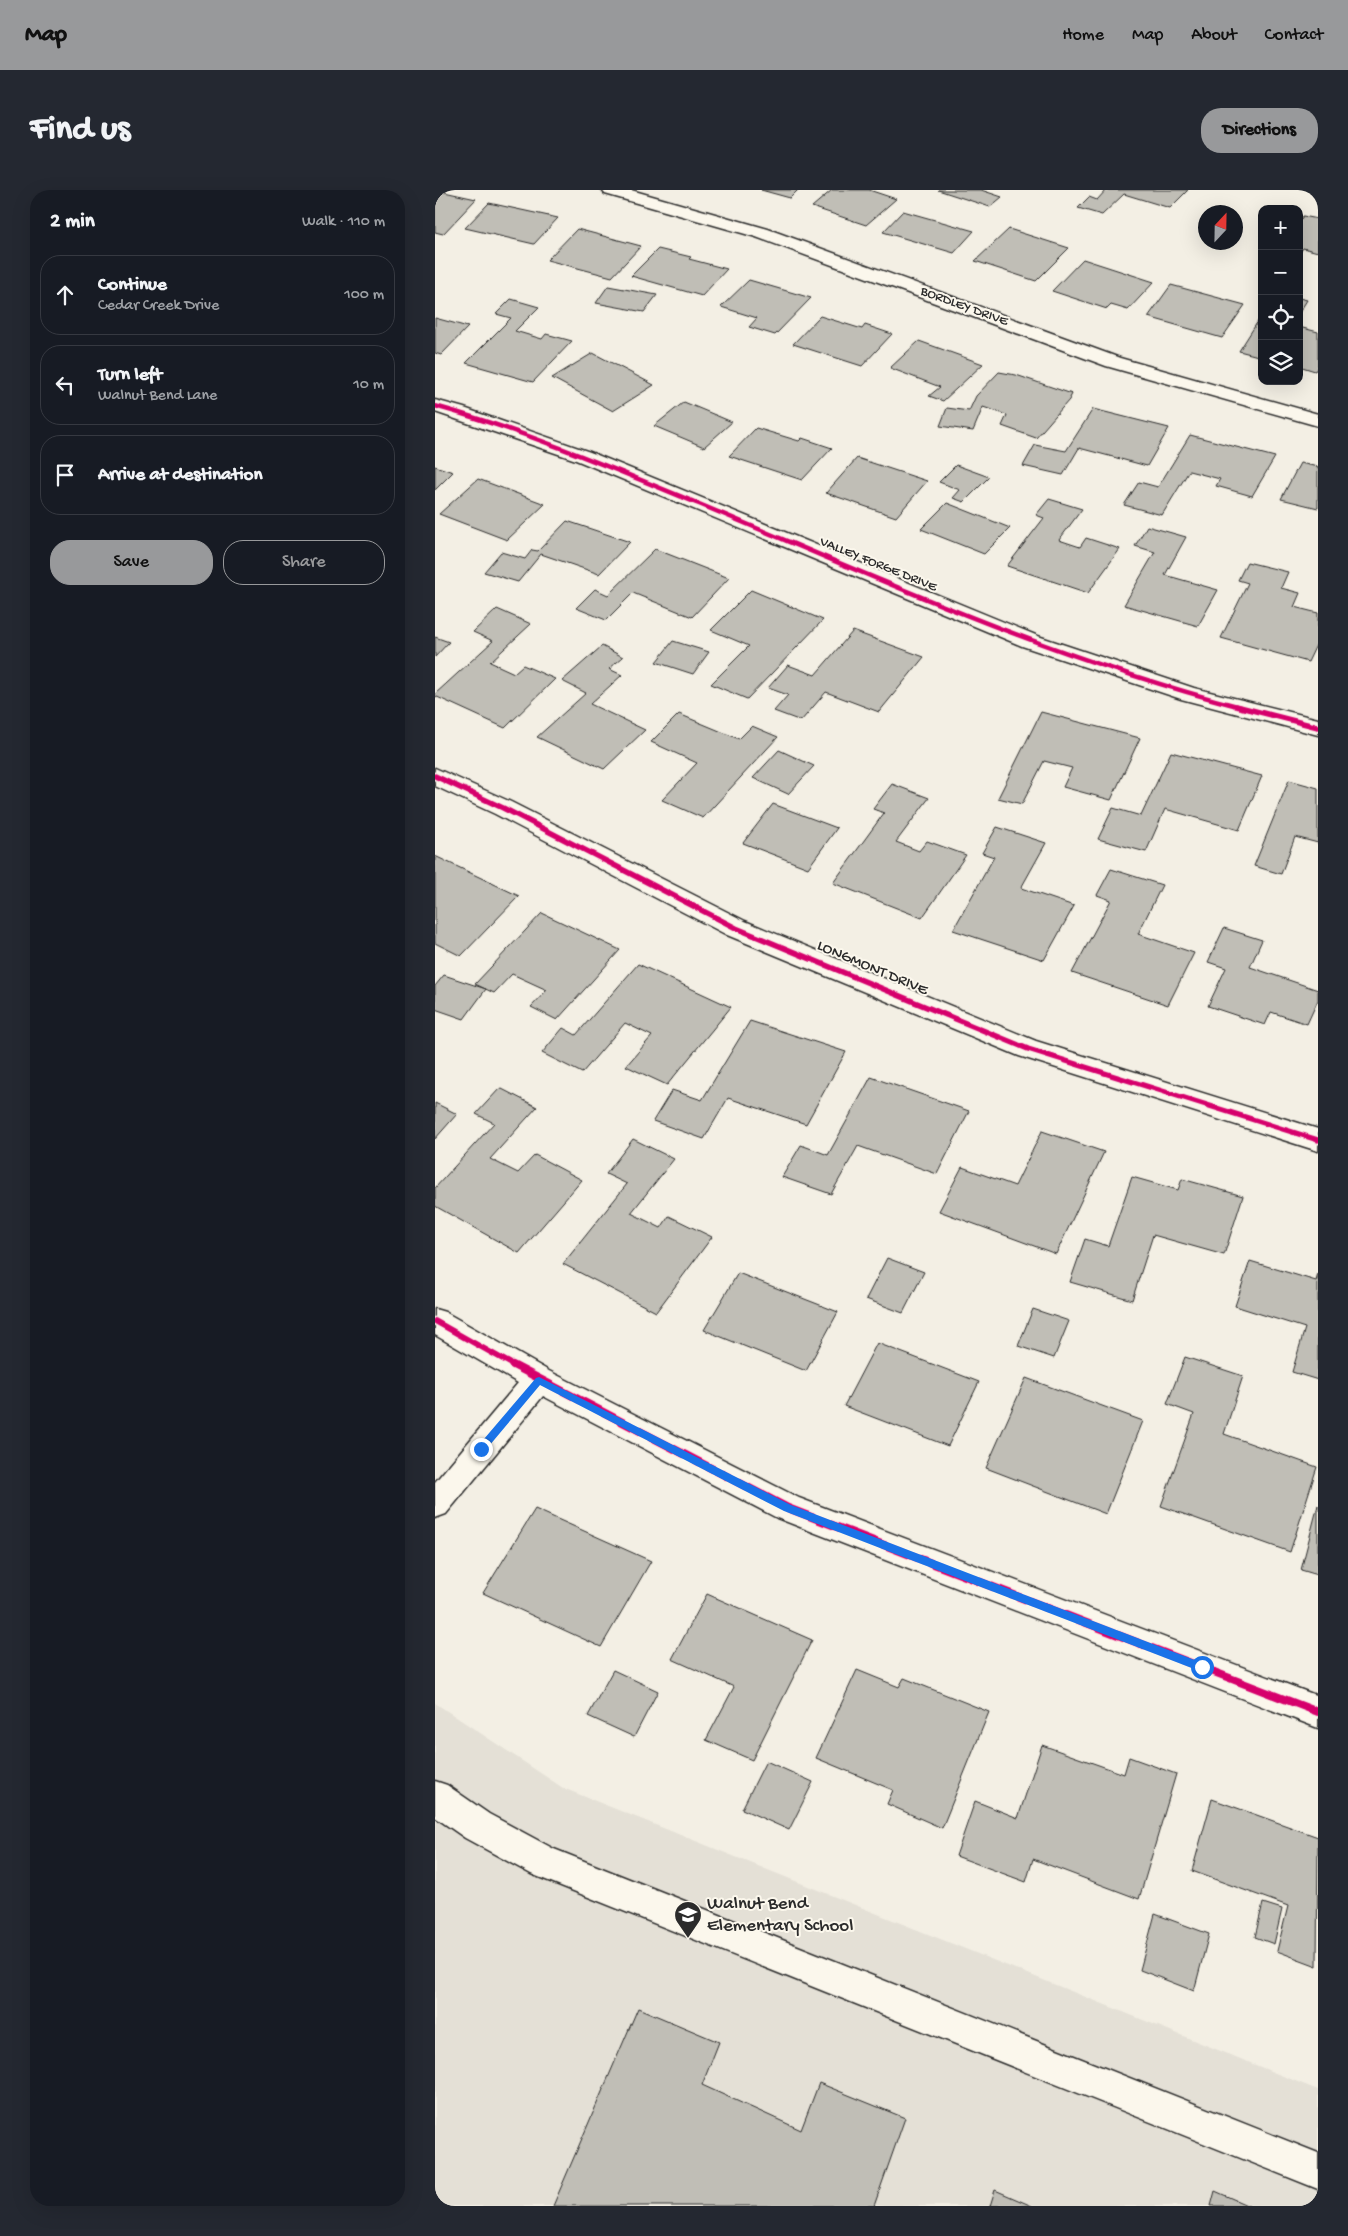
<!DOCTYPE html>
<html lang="en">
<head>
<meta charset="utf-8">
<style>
  body { margin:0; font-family:"Gochi Hand",sans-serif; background:#242831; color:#f1f3f6 }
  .controls { position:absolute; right:15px; top:15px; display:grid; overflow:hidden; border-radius:10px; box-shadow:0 5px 20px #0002 }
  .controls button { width:45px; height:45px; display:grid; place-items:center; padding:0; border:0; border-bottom:1px solid #363941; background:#171b24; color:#f1f3f6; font:25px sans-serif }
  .compass { position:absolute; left:763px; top:15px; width:45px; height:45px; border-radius:50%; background:#171b24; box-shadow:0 5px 20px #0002; rotate:22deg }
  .stop { position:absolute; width:15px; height:15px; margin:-11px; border:4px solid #1a73e8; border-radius:50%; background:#fff }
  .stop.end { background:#1a73e8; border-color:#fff; box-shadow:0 1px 5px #0008 }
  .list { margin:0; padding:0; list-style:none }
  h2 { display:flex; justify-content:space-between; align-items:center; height:65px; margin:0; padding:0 20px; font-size:21px }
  h2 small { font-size:16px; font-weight:400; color:#9ea1a6 }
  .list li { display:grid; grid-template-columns:32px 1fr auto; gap:15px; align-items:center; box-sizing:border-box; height:80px; margin:0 10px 10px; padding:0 10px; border:1px solid #363941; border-radius:20px }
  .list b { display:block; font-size:19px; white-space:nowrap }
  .list p { margin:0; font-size:16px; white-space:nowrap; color:#9ea1a6 }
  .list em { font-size:16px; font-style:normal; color:#9ea1a6 }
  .actions { display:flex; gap:10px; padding:15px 20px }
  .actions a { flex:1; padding:11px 0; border:1px solid #98999b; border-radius:20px; text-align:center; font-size:18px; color:#98999b }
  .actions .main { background:#98999b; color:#111 }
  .icon { flex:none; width:28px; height:28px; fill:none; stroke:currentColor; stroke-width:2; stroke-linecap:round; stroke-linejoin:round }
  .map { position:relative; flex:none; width:883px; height:2016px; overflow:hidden; border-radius:20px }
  header { display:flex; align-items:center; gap:30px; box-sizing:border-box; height:70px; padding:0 25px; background:#98999b; color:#111 }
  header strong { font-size:24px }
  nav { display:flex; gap:28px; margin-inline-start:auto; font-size:18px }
  .intro { display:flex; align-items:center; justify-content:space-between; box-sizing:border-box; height:120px; padding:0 30px }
  h1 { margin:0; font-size:35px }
  .button { padding:12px 22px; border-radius:20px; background:#98999b; color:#111; font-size:18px; font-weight:700 }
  main { display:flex; gap:30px; padding:0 30px }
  aside { flex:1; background:#171b24; border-radius:20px; box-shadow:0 5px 20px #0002 }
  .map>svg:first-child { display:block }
  .built { fill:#e4e0d6 }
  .building { fill:#c0beb6; stroke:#2b2b2b }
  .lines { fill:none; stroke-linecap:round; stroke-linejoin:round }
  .minor-casing { stroke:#2b2b2b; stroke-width:3 }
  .minor { fill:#fbf7ec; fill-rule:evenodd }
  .cycleway-far2-casing { stroke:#fbf7ec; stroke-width:7 }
  .cycleway-far1-casing { stroke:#fbf7ec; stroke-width:9 }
  .cycleway-casing { stroke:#fbf7ec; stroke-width:11 }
  .cycleway-far2 { stroke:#d6006c; stroke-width:4.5 }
  .cycleway-far1 { stroke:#d6006c; stroke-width:5.5 }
  .cycleway { stroke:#d6006c; stroke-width:8 }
  .route { fill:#1a73e8 }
  .labels { text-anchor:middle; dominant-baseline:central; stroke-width:4; stroke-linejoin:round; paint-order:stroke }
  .far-street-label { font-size:14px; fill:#2b2b2b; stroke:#fbf7ec }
  .street-label { font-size:16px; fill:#2b2b2b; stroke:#fbf7ec }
  .near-poi-label { font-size:19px; fill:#2b2b2b; stroke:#fbf7ec; text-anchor:start }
</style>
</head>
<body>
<header>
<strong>Map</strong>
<nav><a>Home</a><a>Map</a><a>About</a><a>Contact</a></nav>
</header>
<div class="intro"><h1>Find us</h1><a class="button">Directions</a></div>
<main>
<aside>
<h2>2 min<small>Walk · 110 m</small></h2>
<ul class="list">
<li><svg class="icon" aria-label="ahead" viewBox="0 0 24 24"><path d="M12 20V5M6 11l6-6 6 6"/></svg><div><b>Continue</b><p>Cedar Creek Drive</p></div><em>100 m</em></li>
<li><svg class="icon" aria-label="left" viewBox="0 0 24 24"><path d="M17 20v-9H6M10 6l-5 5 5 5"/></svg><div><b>Turn left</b><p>Walnut Bend Lane</p></div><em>10 m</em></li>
<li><svg class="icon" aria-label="arrive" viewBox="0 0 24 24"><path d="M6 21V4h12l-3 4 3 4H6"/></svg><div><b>Arrive at destination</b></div></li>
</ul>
<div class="actions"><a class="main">Save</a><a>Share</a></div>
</aside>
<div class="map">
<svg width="883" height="2016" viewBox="0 0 883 2016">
  <rect width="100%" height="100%" fill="#f3efe4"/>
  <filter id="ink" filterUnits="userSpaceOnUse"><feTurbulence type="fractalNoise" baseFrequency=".02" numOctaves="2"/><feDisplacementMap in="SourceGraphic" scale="10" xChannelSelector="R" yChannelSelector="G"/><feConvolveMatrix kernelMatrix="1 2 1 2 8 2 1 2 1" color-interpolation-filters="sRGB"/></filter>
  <g filter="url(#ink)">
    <path class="built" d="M0,1513l128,85 755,302v116h-883z"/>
    <path class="building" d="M0,0l41,9 -33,35 -8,-2z
      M326,0h37l-8,8z
      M397,0h37l27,9 -30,26 -54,-18z
      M503,0h43l21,7 -12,10z
      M671,0h82l-18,18 -46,-14 -22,21 -24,-7 11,-11 8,3z
      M54,13l69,15 -24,26 -69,-16z
      M468,21l71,20 -20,22 -71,-21z
      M868,26l15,3v33l-15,-4 -4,6v-32z
      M142,39l64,17 -29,31 -65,-17z
      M574,39l22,7 38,12 -33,33 -61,-20z
      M223,59l33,8 -2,2 38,10 -25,27 -71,-20z
      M648,69l71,23 -26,28 -17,-5 -4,4 -55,-18z
      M314,90l62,18 -36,37 -26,-8 8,-9 -36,-11z
      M736,95l74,20 -23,33 -74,-21z
      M173,96l49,9 -13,17 -48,-9z
      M864,108l8,2 -8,13z
      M76,109l28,8 -24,24 27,8 4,-5 26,7 -39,41 -67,-19 45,-45 -15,-4z
      M385,126l42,13 3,-4 27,9 -30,32 -69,-22z
      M0,128l33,9 -27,28 -6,-2z
      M825,128h2v39l-23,-6z
      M864,137l19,5v34l-3,5 -16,-5z
      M484,151l64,23 -40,37 -14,-5 11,-9 -50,-19z
      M158,163l61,32 -41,26 -61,-33z
      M564,182l17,3 56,19 -3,6 -33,38 -34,-12 5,-11 -24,-8 -10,24 -33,-5 7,-18 22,3 7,-15z
      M249,212l48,20 -28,25 -50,-21z
      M658,219l76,19 -22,38 -68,-18 -16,27 -40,-9 12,-21 31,6z
      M321,238l43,13 3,-3 30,10 -30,32 -73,-24z
      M755,245l85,22 -23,39 -36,-10 4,-7 -31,-8 -27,44 -38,-10 15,-23 19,5z
      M422,268l70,23 -31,36 -70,-24z
      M865,273l18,4v41l-37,-9z
      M521,275l33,12 -25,25 -11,-4 7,-8 -21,-8z
      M0,276l18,6 -18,18z
      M43,289l67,25 -38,36 -68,-26z
      M614,309l33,10 -23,31 21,7 6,-9 34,11 -32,44 -81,-27 37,-48 -8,-3z
      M512,313l63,25 -26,26 -63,-25z
      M132,331l63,21 -31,32 -58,-20 -23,28 -34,-10 17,-20 24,7 7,-9 6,1z
      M712,336l39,11 -21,38 53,15 -20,36 -74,-21 31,-53 -20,-6z
      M220,359l74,29 -37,39 -59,-24 -27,27 -30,-12 19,-19 13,6z
      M812,372l41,10 -7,16 19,5 -6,14 24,6v28l-10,21 -87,-24 27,-55 -10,-3z
      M316,400l72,30 -76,79 -36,-15 38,-38 -38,-16z
      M62,419l34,15 -41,38 24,11 9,-8 32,14 -50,49 -70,-32v-2l58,-53 -20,-9z
      M418,441l71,26 -45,55 -53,-20 -25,29 -27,-10 14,-16 -20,-7 20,-23 27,10z
      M0,447l14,5 -14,15z
      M238,451l36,11 -16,22 -37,-12z
      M167,456l21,11 -14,12 13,6 -32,29 55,26 -41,39 -67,-32 49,-44 -24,-12z
      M606,522l99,26 -29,62 -48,-13 9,-19 -28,-7 -22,43 -24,-6z
      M244,524l60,25 13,-13 26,11 -75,81 -41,-18 35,-37 -46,-21z
      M344,560l35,16 -26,28 -35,-16z
      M736,562l91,24 -23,54 -74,-21 -19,43 -48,-13 15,-31 28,8z
      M854,590l29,8v55l-23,-6 -14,37 -27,-8z
      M457,594l37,14 -33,44 23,9 8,-10 39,14 -44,63 -89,-35 51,-70 -11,-4z
      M338,614l64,24 -29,40 -65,-25z
      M562,637l49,16 -25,45 53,18 -30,54 -91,-30 41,-73 -12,-4z
      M0,666l84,40 -58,60 -26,-13z
      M676,679l51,16 -24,49 56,19 -26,52 -96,-32 39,-73 -14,-5z
      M107,723l78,37 -63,70 -26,-13 16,-17 -35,-16 -18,19 -19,-9z
      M789,738l38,12 -12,27 68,23v10l-11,24 -36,-12 -6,13 -57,-19 18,-38 -18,-6z
      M203,774l93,43 -64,78 -41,-19 26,-30 -27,-13 -43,50 -40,-20 21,-25 13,7z
      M9,785l42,14 -22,30 -29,-10v-23z
      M315,831l96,31 -40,72 -78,-26 -24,41 -51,-18 19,-31 30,10z
      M436,887l98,34 -32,63 -79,-28 -27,48 -49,-17 19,-32 27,10z
      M65,898l37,19 -47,52 28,14 17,-18 47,25 -63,73 -84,-47v-18l59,-65 -18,-9z
      M0,913l22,11 -22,25z
      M607,941l62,21 -48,102 -117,-43 23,-44 53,19z
      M198,949l41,20 -43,54 30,15 8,-12 43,21 -56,75 -93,-48 64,-80 -21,-10z
      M697,987l46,13 4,-11 61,17 -19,59 -71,-20 -21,65 -62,-18 15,-43 23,7z
      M452,1068l37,14 -21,41 -37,-14z
      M815,1071l66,20 2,-7v106l-26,-8 13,-44 -70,-22z
      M303,1083l100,39 -32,59 -102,-41z
      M598,1119l36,12 -15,37 -36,-12z
      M442,1153l102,39 -31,64 -104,-40z
      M750,1167l58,19 -19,58 93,33 -27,85 -129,-46 33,-92 -27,-10z
      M591,1188l117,43 -37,93 -120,-46z
      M883,1315v70l-17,-5z
      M100,1319l116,52 -50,86 -118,-54z
      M272,1404l105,46 -60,120 -46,-20 28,-53 -62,-28z
      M178,1480l45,21 -24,46 -46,-21z
      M422,1480l42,17 5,-9 85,34 -47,116 -55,-24 6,-14 -77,-32z
      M607,1555l82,29 5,-17 47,17 -37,125 -106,-40 -7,23 -70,-26 19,-55 43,17z
      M331,1571l47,21 -24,48 -47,-21z
      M777,1609l106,38 -1,129 -40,-15 11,-45 -96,-35z
      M828,1713l19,6 -8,35 -19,-7z
      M720,1724l54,20 -15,57 -54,-21z
      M203,1818l81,34 -17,43 99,45 18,-47 86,35 -31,88h-321z
      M560,2000l37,16h-42z
      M780,2001l34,15h-38z"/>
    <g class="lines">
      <defs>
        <path id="minor" d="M167,0h29l137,39 352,129 198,56v12l-212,-60 -350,-129 -151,-43z
          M0,210l29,8 126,44 448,184 156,52 124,31v16l-137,-36 -159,-53 -446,-186 -141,-48z
          M0,578l76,34 234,119 291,120 282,88v22l-299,-95 -292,-121 -232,-121 -60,-28z
          M0,1119l10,3 104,59 250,127 519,198v32l-541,-210 -234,-122 -97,118 -11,4v-36l83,-99 -83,-48z
          M0,1591l12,4 42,29 65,35 764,304v36l-787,-315 -66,-36 -30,-21z"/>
      </defs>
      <use href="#minor" class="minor-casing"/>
      <use href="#minor" class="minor"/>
      <defs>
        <path id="cycleway-far2" d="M0,216c90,25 177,62 264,98 178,74 355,155 542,203"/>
        <path id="cycleway-far1" d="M801,516l82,21
          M0,586l68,32 233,120 292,121 290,91
          M0,1131l80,45"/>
        <path id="cycleway" d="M78,1175l275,143 530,204"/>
      </defs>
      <use href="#cycleway-far2" class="cycleway-far2-casing"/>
      <use href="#cycleway-far1" class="cycleway-far1-casing"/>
      <use href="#cycleway" class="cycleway-casing"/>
      <use href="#cycleway-far2" class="cycleway-far2"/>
      <use href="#cycleway-far1" class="cycleway-far1"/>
      <use href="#cycleway" class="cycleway"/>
    </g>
  </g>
  <path class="route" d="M104,1187l252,128 414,159v7l-3,1 -418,-161 -244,-126 -56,67h-6v-6l58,-68z"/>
  <defs>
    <symbol id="school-pin" viewBox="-11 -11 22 30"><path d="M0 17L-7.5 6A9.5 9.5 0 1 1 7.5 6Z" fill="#2b2b2b" stroke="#fbf7ec"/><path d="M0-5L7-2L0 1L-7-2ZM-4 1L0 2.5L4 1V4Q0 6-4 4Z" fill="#fff"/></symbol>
  </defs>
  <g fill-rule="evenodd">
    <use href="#school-pin" x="237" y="1709" width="32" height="43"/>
  </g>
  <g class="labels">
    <g class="far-street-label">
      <text transform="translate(529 117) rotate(20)">BORDLEY DRIVE</text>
      <text transform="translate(443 375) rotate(22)">VALLEY FORGE DRIVE</text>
    </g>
    <g class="street-label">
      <text transform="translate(437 779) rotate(23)">LONGMONT DRIVE</text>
    </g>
    <g class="near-poi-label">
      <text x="272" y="1714">Walnut Bend<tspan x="272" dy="22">Elementary School</tspan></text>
    </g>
  </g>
</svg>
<div class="controls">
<button>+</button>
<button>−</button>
<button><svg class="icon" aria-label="locate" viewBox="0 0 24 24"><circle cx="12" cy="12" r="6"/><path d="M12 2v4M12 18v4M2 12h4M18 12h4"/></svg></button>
<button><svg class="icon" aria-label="layers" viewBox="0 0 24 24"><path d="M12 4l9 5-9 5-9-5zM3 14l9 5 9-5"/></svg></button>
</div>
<svg class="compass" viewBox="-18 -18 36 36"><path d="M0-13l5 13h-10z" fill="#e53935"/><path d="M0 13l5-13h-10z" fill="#9ea1a6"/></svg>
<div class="stop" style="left:767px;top:1477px"></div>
<div class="stop end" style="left:46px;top:1259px"></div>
</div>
</main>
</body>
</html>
